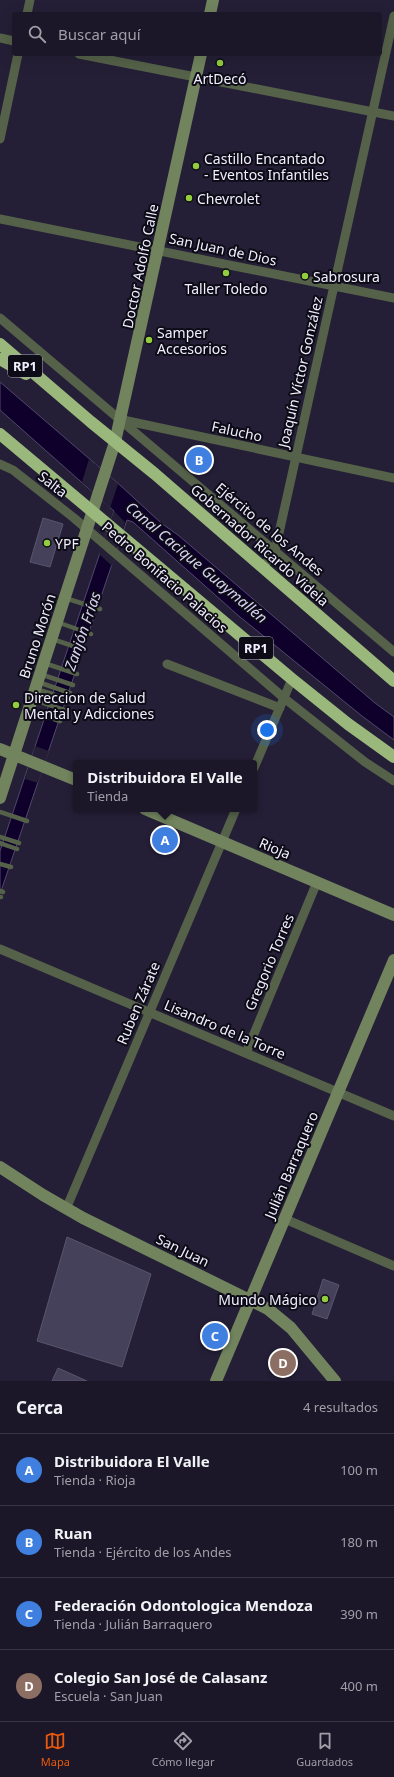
<!DOCTYPE html>
<html lang="es">
<head>
<meta charset="utf-8">
<style>
  body { margin:0; font-family:"Noto Sans",sans-serif; background:#242030; color:#f1f3f6 }
  .you { position:absolute; left:267px; top:730px; width:14px; height:14px; margin:-10px; border:3px solid #fff; border-radius:50%; background:#1a73e8; box-shadow:0 0 0 6px #1a73e833 }
  .badge { display:grid; place-items:center; width:26px; height:26px; border-radius:50%; background:#ea580c; color:#fff; font-size:13px; font-weight:700 }
  .pin { position:absolute; translate:-50% -50%; border:2px solid #fff; box-shadow:0 1px 4px #0006 }
  .popup { position:absolute; left:73px; top:760px; width:184px; height:52px; box-sizing:border-box; display:grid; place-content:center; border-radius:4px; background:#1b1728; filter:drop-shadow(0 1px 3px #0005); font-size:13px; white-space:nowrap; color:#a09fa8 }
  .popup b { font-size:15px; color:#f1f3f6 }
  .popup::after { content:''; position:absolute; left:50%; top:100%; margin-left:-8px; border:8px solid transparent; border-top-color:#1b1728 }
  .list { margin:0; padding:0; list-style:none }
  h2 { display:flex; justify-content:space-between; align-items:center; height:52px; margin:0; padding:0 16px; font-size:17px }
  h2 small { font-size:13px; font-weight:400; color:#a09fa8 }
  .list li { display:grid; grid-template-columns:26px 1fr auto; gap:12px; align-items:center; box-sizing:border-box; height:72px; padding:0 16px; border-top:1px solid #393645 }
  .list b { display:block; font-size:15px; white-space:nowrap }
  .list p { margin:0; font-size:13px; white-space:nowrap; color:#a09fa8 }
  .list em { font-size:13px; font-style:normal; color:#a09fa8 }
  .icon { flex:none; width:22px; height:22px; fill:none; stroke:currentColor; stroke-width:2; stroke-linecap:round; stroke-linejoin:round }
  .map { position:relative; flex:none; width:394px; height:1381px; overflow:hidden }
  .search { position:absolute; background:#1b1728; box-shadow:0 4px 16px #0002; left:12px; right:12px; top:12px; height:44px; display:flex; align-items:center; gap:10px; box-sizing:border-box; padding:0 14px; border-radius:4px; color:#a09fa8; font-size:15px }
  .sheet { height:340px; background:#1b1728 }
  nav { display:flex; justify-content:space-around; align-items:center; box-sizing:border-box; height:56px; border-top:1px solid #393645; background:#1b1728; font-size:11px; color:#a09fa8 }
  nav a { display:grid; justify-items:center; gap:2px }
  nav .on { color:#ea580c }
  .map>svg:first-child { display:block }
  .water { fill:#0e002b; stroke:#52486b }
  .pier { fill:#241f36 }
  .building { fill:#45415a; stroke:#59556f }
  .lines { fill:none; stroke-linecap:round; stroke-linejoin:round }
  .lane { stroke:#556149; stroke-width:4.5 }
  .street { stroke:#556149; stroke-width:9 }
  .secondary { stroke:#71845e; stroke-width:12 }
  .highway { stroke:#9ab87b; stroke-width:12 }
  .poi-dot { fill:#91cd3f; stroke:#0d0b15; stroke-width:1.5 }
  .labels { text-anchor:middle; dominant-baseline:central; stroke-width:4; stroke-linejoin:round; paint-order:stroke }
  .shield { fill:#0d0b15; stroke:#adabb9; stroke-width:1 }
  .shield-label { font-size:13px; font-weight:bold; fill:#f1efff }
  .poi-label { font-size:14px; fill:#f1efff; stroke:#0d0b15; text-anchor:start }
  .street-label { font-size:14px; fill:#f1efff; stroke:#0d0b15 }
  .water-label { font-size:15px; font-style:italic; fill:#d7d2f4; stroke:#0d0b15 }
</style>
</head>
<body>
<div class="map">
<svg width="394" height="1381" viewBox="0 0 394 1381">
  <rect width="100%" height="100%" fill="#241f36"/>
  <path class="water" d="M0,382l121,104 40,37 17,12 197,168 19,14v23l-32,-24 -122,-99 -107,-95 -6,-2 -127,374v-43l114,-340 -114,-101z"/>
  <path class="pier" d="M89,459l29,25 -8,24 -28,-26z
    M114,511l11,11 -13,44 -13,-12z
    M35,746l14,5 -11,32 -13,-4z"/>
  <path class="building" d="M43,518l20,6 -13,43 -20,-5z
    M67,1237l84,37 -29,93 -85,-26z
    M323,1279l16,6 -12,34 -15,-5z
    M58,1368l29,13h-35z"/>
  <g class="lines">
    <path class="lane" d="M65,598l35,11
      M57,622l34,12
      M52,639l33,11
      M44,663l33,11
      M40,674l33,11
      M38,682l32,11
      M36,689l32,10
      M32,699l32,11
      M29,711l31,10
      M0,812l27,9
      M0,837l19,6
      M0,843l17,6
      M0,864l11,3
      M0,891l3,1
      M0,897h1"/>
    <path class="street" d="M27,14l3,-14
      M0,38l14,3
      M79,54l315,62
      M0,139l18,-85
      M0,219l394,79
      M0,318l394,334
      M123,420l271,58
      M0,464l13,6 61,48 210,180 81,64 29,19
      M263,567l12,-16 119,-535
      M167,664l113,44
      M254,768l38,-89
      M0,949l394,167
      M246,1053l71,-171
      M66,1209l170,-400
      M285,1219l109,47"/>
    <path class="secondary" d="M210,14l3,-14
      M0,749l76,31
      M0,798l115,-356 86,-388
      M145,809l249,106
      M0,1167l43,28 40,23 185,91 23,19 44,53
      M216,1381l178,-421"/>
    <path class="highway" d="M0,344l91,78 64,52 239,207
      M0,359l26,15
      M0,434l292,245 56,45 46,33"/>
  </g>
  <g class="poi-dot">
    <circle cx="220" cy="63" r="4"/>
    <circle cx="196" cy="166" r="4"/>
    <circle cx="189" cy="198" r="4"/>
    <circle cx="226" cy="273" r="4"/>
    <circle cx="305" cy="276" r="4"/>
    <circle cx="149" cy="340" r="4"/>
    <circle cx="47" cy="543" r="4"/>
    <circle cx="16" cy="705" r="4"/>
    <circle cx="325" cy="1299" r="4"/>
  </g>
  <g class="labels">
    <g class="shield">
      <rect x="8" y="355" width="34" height="22" rx="3"/>
      <rect x="239" y="637" width="34" height="22" rx="3"/>
    </g>
    <g class="shield-label">
      <text x="25" y="366">RP1</text>
      <text x="256" y="648">RP1</text>
    </g>
    <g class="poi-label">
      <text x="220" y="78" text-anchor="middle">ArtDecó</text>
      <text x="204" y="158">Castillo Encantado<tspan x="204" dy="16">- Eventos Infantiles</tspan></text>
      <text x="197" y="198">Chevrolet</text>
      <text x="313" y="276">Sabrosura</text>
      <text x="226" y="288" text-anchor="middle">Taller Toledo</text>
      <text x="157" y="332">Samper<tspan x="157" dy="16">Accesorios</tspan></text>
      <text x="55" y="543">YPF</text>
      <text x="24" y="697">Direccion de Salud<tspan x="24" dy="16">Mental y Adicciones</tspan></text>
      <text x="317" y="1299" text-anchor="end">Mundo Mágico</text>
    </g>
    <g class="street-label">
      <text transform="translate(223 249) rotate(12)">San Juan de Dios</text>
      <text transform="translate(140 266) rotate(-78)">Doctor Adolfo Calle</text>
      <text transform="translate(300 372) rotate(-77)">Joaquín Víctor González</text>
      <text transform="translate(237 431) rotate(12)">Falucho</text>
      <text transform="translate(53 484) rotate(38)">Salta</text>
      <text transform="translate(270 529) rotate(40)">Ejército de los Andes</text>
      <text transform="translate(260 545) rotate(41)">Gobernador Ricardo Videla</text>
      <text transform="translate(165 577) rotate(41)">Pedro Bonifacio Palacios</text>
      <text transform="translate(37 636) rotate(-72)">Bruno Morón</text>
      <text transform="translate(275 848) rotate(23)">Rioja</text>
      <text transform="translate(269 962) rotate(-67)">Gregorio Torres</text>
      <text transform="translate(138 1003) rotate(-67)">Ruben Zárate</text>
      <text transform="translate(225 1029) rotate(23)">Lisandro de la Torre</text>
      <text transform="translate(291 1165) rotate(-67)">Julián Barraquero</text>
      <text transform="translate(183 1250) rotate(26)">San Juan</text>
    </g>
    <g class="water-label">
      <text transform="translate(197 562) rotate(40)">Canal Cacique Guaymallén</text>
      <text transform="translate(82 631) rotate(-71)">Zanjón Frías</text>
    </g>
  </g>
</svg>
<div class="you"></div>
<div class="pin badge" style="left:165px;top:840px;background:#3f7fe0">A</div>
<div class="popup"><b>Distribuidora El Valle</b>Tienda</div>
<div class="pin badge" style="left:199px;top:460px;background:#3f7fe0">B</div>
<div class="pin badge" style="left:215px;top:1336px;background:#3f7fe0">C</div>
<div class="pin badge" style="left:283px;top:1363px;background:#8d6e63">D</div>
<div class="search"><svg class="icon" aria-label="search" viewBox="0 0 24 24"><circle cx="10" cy="10" r="6"/><path d="M15 15l6 6"/></svg>Buscar aquí</div>
</div>
<section class="sheet">
<h2>Cerca<small>4 resultados</small></h2>
<ul class="list">
<li><span class="badge" style="background:#3f7fe0">A</span><div><b>Distribuidora El Valle</b><p>Tienda · Rioja</p></div><em>100 m</em></li>
<li><span class="badge" style="background:#3f7fe0">B</span><div><b>Ruan</b><p>Tienda · Ejército de los Andes</p></div><em>180 m</em></li>
<li><span class="badge" style="background:#3f7fe0">C</span><div><b>Federación Odontologica Mendoza</b><p>Tienda · Julián Barraquero</p></div><em>390 m</em></li>
<li><span class="badge" style="background:#8d6e63">D</span><div><b>Colegio San José de Calasanz</b><p>Escuela · San Juan</p></div><em>400 m</em></li>
</ul>
</section>
<nav>
<a class="on"><svg class="icon" aria-label="map" viewBox="0 0 24 24"><path d="M3 6l6-2 6 2 6-2v14l-6 2-6-2-6 2zM9 4v14M15 6v14"/></svg>Mapa</a>
<a><svg class="icon" aria-label="directions" viewBox="0 0 24 24"><path d="M12 3l9 9-9 9-9-9zM9 14v-3h6M13 9l2 2-2 2"/></svg>Cómo llegar</a>
<a><svg class="icon" aria-label="saved" viewBox="0 0 24 24"><path d="M7 4h10v16l-5-4-5 4z"/></svg>Guardados</a>
</nav>
</body>
</html>
